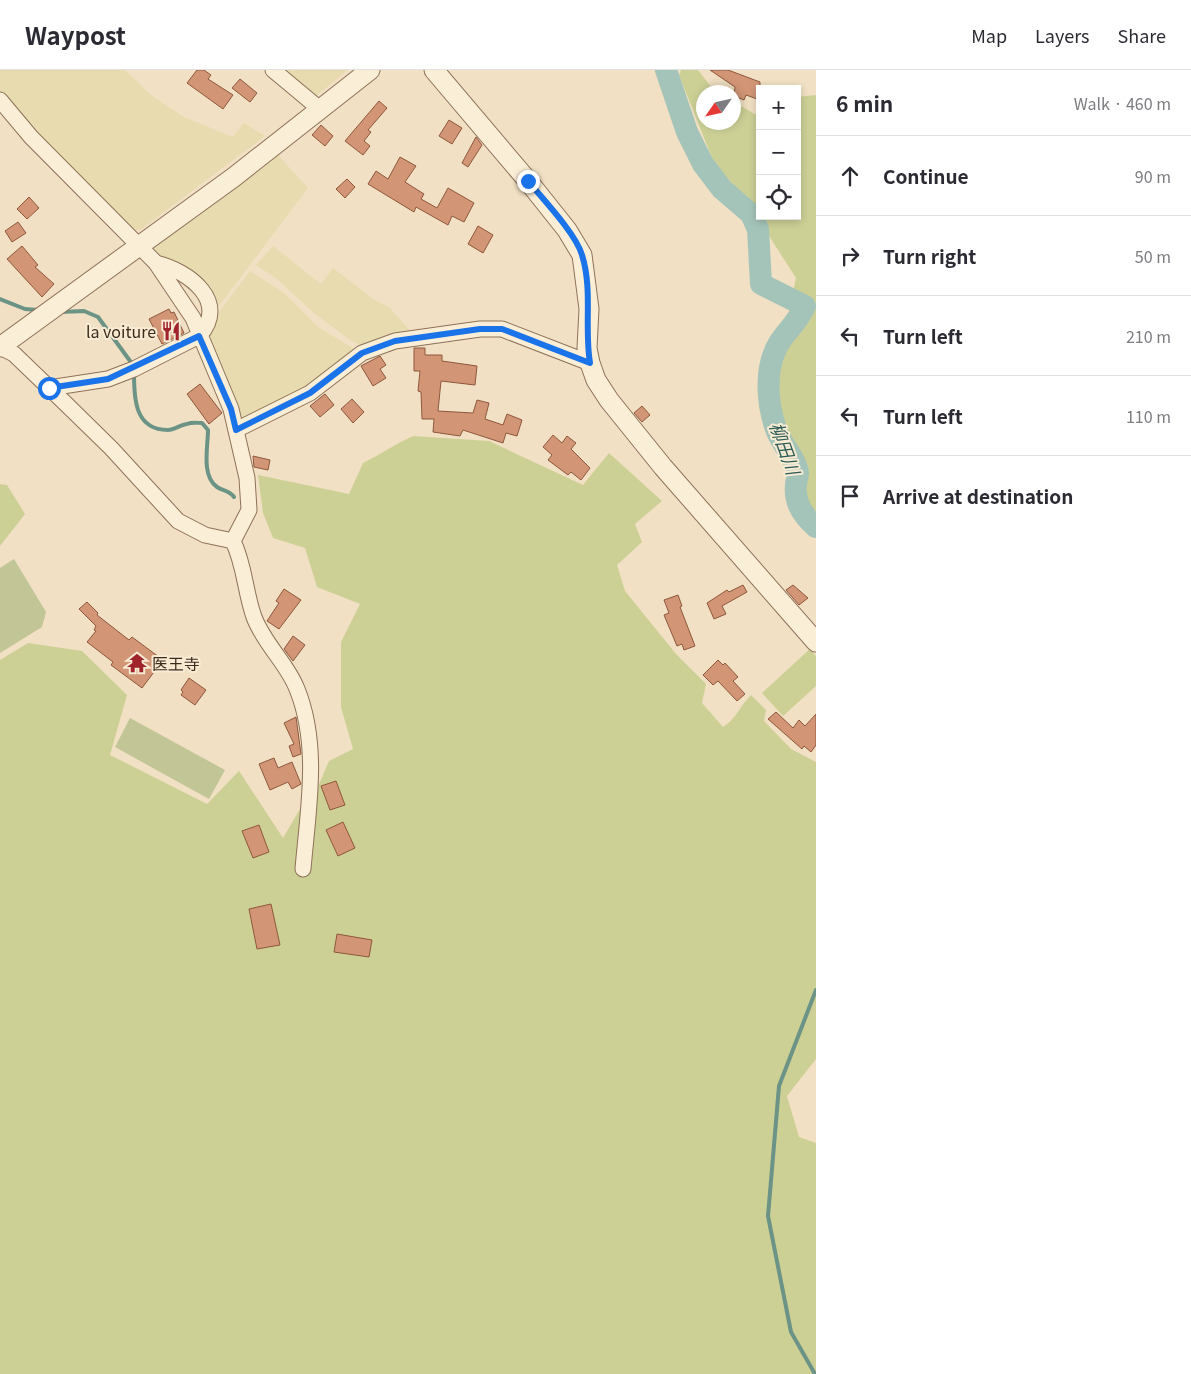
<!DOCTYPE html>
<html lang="en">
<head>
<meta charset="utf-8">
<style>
  body { margin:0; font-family:Georgia,"Noto Sans JP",serif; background:#f7f7f7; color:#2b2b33 }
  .controls { position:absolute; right:15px; top:15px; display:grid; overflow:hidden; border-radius:0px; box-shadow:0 2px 8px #0003 }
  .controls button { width:45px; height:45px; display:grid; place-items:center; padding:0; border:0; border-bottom:1px solid #e1e1e2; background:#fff; color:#2b2b33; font:25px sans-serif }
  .compass { position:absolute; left:696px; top:15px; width:45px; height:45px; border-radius:50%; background:#fff; box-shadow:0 2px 8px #0003; rotate:236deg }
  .stop { position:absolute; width:15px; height:15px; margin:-11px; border:4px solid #1a73e8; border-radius:50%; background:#fff }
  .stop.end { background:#1a73e8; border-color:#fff; box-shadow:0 1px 5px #0008 }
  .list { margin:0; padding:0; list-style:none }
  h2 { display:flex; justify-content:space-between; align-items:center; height:65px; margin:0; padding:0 20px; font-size:21px }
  h2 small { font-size:16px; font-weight:400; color:#7c7c81 }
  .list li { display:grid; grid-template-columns:32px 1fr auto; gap:15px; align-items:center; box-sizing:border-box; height:80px; padding:0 20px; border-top:1px solid #e1e1e2 }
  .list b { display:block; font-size:19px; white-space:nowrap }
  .list em { font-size:16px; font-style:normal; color:#7c7c81 }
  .icon { flex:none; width:28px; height:28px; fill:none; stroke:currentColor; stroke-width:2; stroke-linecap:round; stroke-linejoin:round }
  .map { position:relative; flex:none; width:816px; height:1304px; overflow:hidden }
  header { display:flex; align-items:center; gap:30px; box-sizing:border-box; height:70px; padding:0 25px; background:#fff; border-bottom:1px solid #e1e1e2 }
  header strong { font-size:24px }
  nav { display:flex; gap:28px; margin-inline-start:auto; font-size:18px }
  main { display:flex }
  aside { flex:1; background:#fff }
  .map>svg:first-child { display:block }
  .farmland { fill:#e7dbaf }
  .green { fill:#cdd095 }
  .cemetery { fill:#c2c595 }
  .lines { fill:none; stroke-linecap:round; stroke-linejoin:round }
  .stream { stroke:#6b9386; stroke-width:4 }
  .river { stroke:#a5c4b9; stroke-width:22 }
  .building { fill:#d29676; stroke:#8e573c }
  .minor-casing { stroke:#8d7158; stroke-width:17 }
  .tertiary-casing { stroke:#8d7158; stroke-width:21 }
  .minor { stroke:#fbeed7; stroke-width:15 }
  .tertiary { stroke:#fbeed7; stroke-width:19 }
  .route { stroke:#1a73e8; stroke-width:6 }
  .labels { text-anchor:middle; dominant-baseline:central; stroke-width:4; stroke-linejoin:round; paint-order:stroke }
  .poi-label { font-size:16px; fill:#3c2a1d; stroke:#f8ebd3; text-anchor:end }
  .water-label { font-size:18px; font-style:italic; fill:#2b5c56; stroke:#f8ebd3 }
</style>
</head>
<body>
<header>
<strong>Waypost</strong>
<nav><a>Map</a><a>Layers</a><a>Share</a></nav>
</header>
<main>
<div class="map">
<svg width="816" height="1304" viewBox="0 0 816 1304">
  <rect width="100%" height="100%" fill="#f1e0c3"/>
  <path class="farmland" d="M0,0h125l26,25 33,22 49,20 11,-14 21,13 -125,94 -8,-1 -97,-95 -35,-41z
    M278,0h70l-32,26 -5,-2z
    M276,83l32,35 -90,119 -13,-22 -12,-14 -38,-17 -5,-5z
    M273,176l48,38 12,-16 40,31 16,8 23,26 -48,14 -14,-7 -36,-27 -37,-34 -21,-14z
    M250,201l34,22 34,34 38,23 -30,26 -83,44 -36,-79 13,-30z"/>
  <path class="green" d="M681,0h17l14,18 6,4h-14v30h30v-20l26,15v99h37v-119l19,-2v426l-6,-3 -11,-20 3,-25 -24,-48 -7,-29 25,-118 -52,-81 -30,-34 -35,-88z
    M413,366l76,5 94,44 26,-32 53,48 -27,23 7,18 -25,23 8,26 51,63 30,30 -4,19 21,24c13,-8 17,-21 28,-32l15,15 -2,11 27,28 25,13v297l-29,37 12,41 17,6v231h-816v-714l28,-17 54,8 45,44 -17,60 97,49 32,-33 44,67 17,-29 17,-20 12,-28 24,-12 -12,-42v-65l19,-38 -43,-17 -12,-39 -32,-10 -10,-25 -5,-38 91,19 14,-31c17,-8 32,-19 50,-27z
    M0,414l7,1 18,29 -25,32z
    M810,579l6,7v30l-33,30 -21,-23z"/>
  <path class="cemetery" d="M14,489l32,53 -4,15 -42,26v-85z
    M130,648l95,52 -16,29 -94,-52z"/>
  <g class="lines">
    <path class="stream" d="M0,229l25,10 13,1
      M60,242l24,-1 14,6 35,48
      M134,304c0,25 1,56 34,56 6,0 12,-5 19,-6 5,-2 10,-1 15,-1l6,7c0,16 -7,46 9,57 6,4 12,3 17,10
      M815,1304l-24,-42 -23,-116 11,-130 37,-96"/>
    <path class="river" d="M666,0l21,62 16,32 19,25 29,25 7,15 3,55 44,22c-8,17 -17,23 -26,37 -15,25 -12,60 -3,86 5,15 20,29 22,44 0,4 -2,8 -2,12 -2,18 7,31 20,42"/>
  </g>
  <path class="building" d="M197,0h7l7,5 -3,4 25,16 -10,14 -36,-26z
    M710,0h18l32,12v18l-14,-5 -2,5 -10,-4 1,-9z
    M240,9l17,14 -7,9 -18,-14z
    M379,31l8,7 -19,22 3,2 -7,9 6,5 -7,9 -18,-14z
    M449,50l13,8 -10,16 -13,-8z
    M321,55l12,11 -8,10 -13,-11z
    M476,67l6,8 -14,22 -6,-4z
    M400,87l16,9 -11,16 19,12 -3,5 16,9 11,-20 26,15 -10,19 -12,-6 -4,9 -32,-18 -2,5 -46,-28 8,-13 12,8z
    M347,109l8,8 -10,11 -9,-9z
    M29,127l10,11 -12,11 -10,-10z
    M18,152l8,11 -14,9 -7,-11z
    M478,156l15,9 -10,18 -15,-9z
    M22,176l16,19 -3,2 19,17 -12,13 -35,-38z
    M169,239l2,4 3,-1 10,21 -22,11 -13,-25z
    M414,278h11v7h17v6l35,5 -2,19 -34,-4 -3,30 35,2 4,-13 12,3 -4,16 18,6 4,-11 15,6 -5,16 -11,-3 -3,10 -40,-13 -3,6 -27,-4 1,-13h-12l-1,-27 -3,-1 2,-20h-6z
    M380,286l6,9 -6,4 6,9 -13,8 -12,-20z
    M200,314l22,29 -13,11 -22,-30z
    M325,324l9,11 -14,12 -10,-11z
    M352,329l12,13 -11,11 -12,-14z
    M642,336l8,9 -8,7 -8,-9z
    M553,365l9,8 5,-7 9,7 -5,6 19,19 -9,12 -10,-8 -3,3 -20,-15 4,-5 -9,-8z
    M253,386l17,4 -2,10 -14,-3z
    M743,515l4,7 -25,14 4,8 -12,5 -7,-16 20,-13 2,2z
    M793,515l15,13 -9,7 -13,-15z
    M284,519l17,11 -22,29 -12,-8 12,-18 -3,-2z
    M678,525l4,11 -2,1 15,39 -11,4 -2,-6 -5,2 -13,-31 5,-2 -5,-13z
    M87,532l11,11 -1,2 32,25 3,-3 31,23 -21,28 -31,-23 2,-3 -26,-20 9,-11 -2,-1 2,-4 -17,-17z
    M293,566l12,9 -12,16 -9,-12z
    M718,590l5,5 2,-2 13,14 -5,4 12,13 -8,7 -19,-20 -5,4 -10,-10z
    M189,608l17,12 -11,15 -14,-10 2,-3 -2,-2z
    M776,642l17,16 6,-8 6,6 11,-12v31l-5,7 -7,-6 -2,3 -34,-30z
    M296,647l5,37 -8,3 -4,-11 5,-2 -10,-21z
    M274,688l4,10 14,-6 9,22 -9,5 -4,-7 -18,8 -11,-26z
    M336,711l9,24 -15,5 -9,-24z
    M343,752l12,26 -17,8 -12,-26z
    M259,755l10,27 -16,6 -11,-27z
    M271,834l9,41 -23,4 -8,-40z
    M337,864l35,6 -3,17 -35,-5z"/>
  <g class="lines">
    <defs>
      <path id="minor" d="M273,0l48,40
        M0,30l31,37 125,126 37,55 38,91 16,69 2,32 -16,31
        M0,277l14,7 51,49 46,45 67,73 27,14 28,6
        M49,318l59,-9 26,-10 65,-33c31,-34 -10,-65 -43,-73
        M236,360l74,-37 52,-40 33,-12 85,-12h22l88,34
        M233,471c12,25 12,51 21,76 10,27 33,46 43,72 23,57 11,120 6,180"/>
      <path id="tertiary" d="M434,0l94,111 39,49 15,25 7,54 -2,39 3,15 6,17 13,20 54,67 153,175
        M0,277l234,-170 136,-107"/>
    </defs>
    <use href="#minor" class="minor-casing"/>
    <use href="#tertiary" class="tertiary-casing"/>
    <use href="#minor" class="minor"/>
    <use href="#tertiary" class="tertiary"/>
  </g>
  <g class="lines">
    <path class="route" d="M49,318l59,-9 91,-43 32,73 5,21 74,-37 52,-40 33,-12 85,-12h22l88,34c-6,-35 3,-73 -8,-108 -6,-21 -39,-56 -54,-74"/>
  </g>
  <defs>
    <symbol id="restaurant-bare" viewBox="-9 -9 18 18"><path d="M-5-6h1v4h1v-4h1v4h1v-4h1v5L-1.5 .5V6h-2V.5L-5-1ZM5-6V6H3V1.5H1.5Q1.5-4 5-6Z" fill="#a0232c" stroke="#f8ebd3" stroke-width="2.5" paint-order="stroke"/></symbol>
    <symbol id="temple-bare" viewBox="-9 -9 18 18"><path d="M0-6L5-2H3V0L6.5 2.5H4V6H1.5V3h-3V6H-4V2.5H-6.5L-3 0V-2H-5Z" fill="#a0232c" stroke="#f8ebd3" stroke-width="2.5" paint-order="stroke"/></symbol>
  </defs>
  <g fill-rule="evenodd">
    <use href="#restaurant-bare" x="157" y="247" width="28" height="28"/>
    <use href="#temple-bare" x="123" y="579" width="28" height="28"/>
  </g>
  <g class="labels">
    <g class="poi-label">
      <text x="156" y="261">la voiture</text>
      <text x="152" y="593" text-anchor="start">医王寺</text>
    </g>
    <g class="water-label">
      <text transform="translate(786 378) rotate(70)">柳田川</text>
    </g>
  </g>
</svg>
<div class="controls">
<button>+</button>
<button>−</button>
<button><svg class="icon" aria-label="locate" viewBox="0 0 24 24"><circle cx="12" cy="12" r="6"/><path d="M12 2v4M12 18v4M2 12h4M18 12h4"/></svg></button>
</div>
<svg class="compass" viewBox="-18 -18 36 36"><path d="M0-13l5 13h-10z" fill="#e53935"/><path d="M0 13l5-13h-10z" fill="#7c7c81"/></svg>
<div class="stop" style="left:49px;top:318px"></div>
<div class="stop end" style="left:528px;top:111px"></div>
</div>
<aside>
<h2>6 min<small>Walk · 460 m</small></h2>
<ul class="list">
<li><svg class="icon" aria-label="ahead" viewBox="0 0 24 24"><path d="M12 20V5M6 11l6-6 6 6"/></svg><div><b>Continue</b></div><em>90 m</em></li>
<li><svg class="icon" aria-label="right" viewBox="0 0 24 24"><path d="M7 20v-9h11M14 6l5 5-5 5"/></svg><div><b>Turn right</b></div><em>50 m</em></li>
<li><svg class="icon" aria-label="left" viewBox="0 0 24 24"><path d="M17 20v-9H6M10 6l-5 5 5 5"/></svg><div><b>Turn left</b></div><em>210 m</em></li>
<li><svg class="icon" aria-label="left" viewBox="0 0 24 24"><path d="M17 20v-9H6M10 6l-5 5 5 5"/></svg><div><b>Turn left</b></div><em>110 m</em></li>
<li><svg class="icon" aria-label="arrive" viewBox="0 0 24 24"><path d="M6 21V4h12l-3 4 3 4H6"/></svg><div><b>Arrive at destination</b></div></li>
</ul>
</aside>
</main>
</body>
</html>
